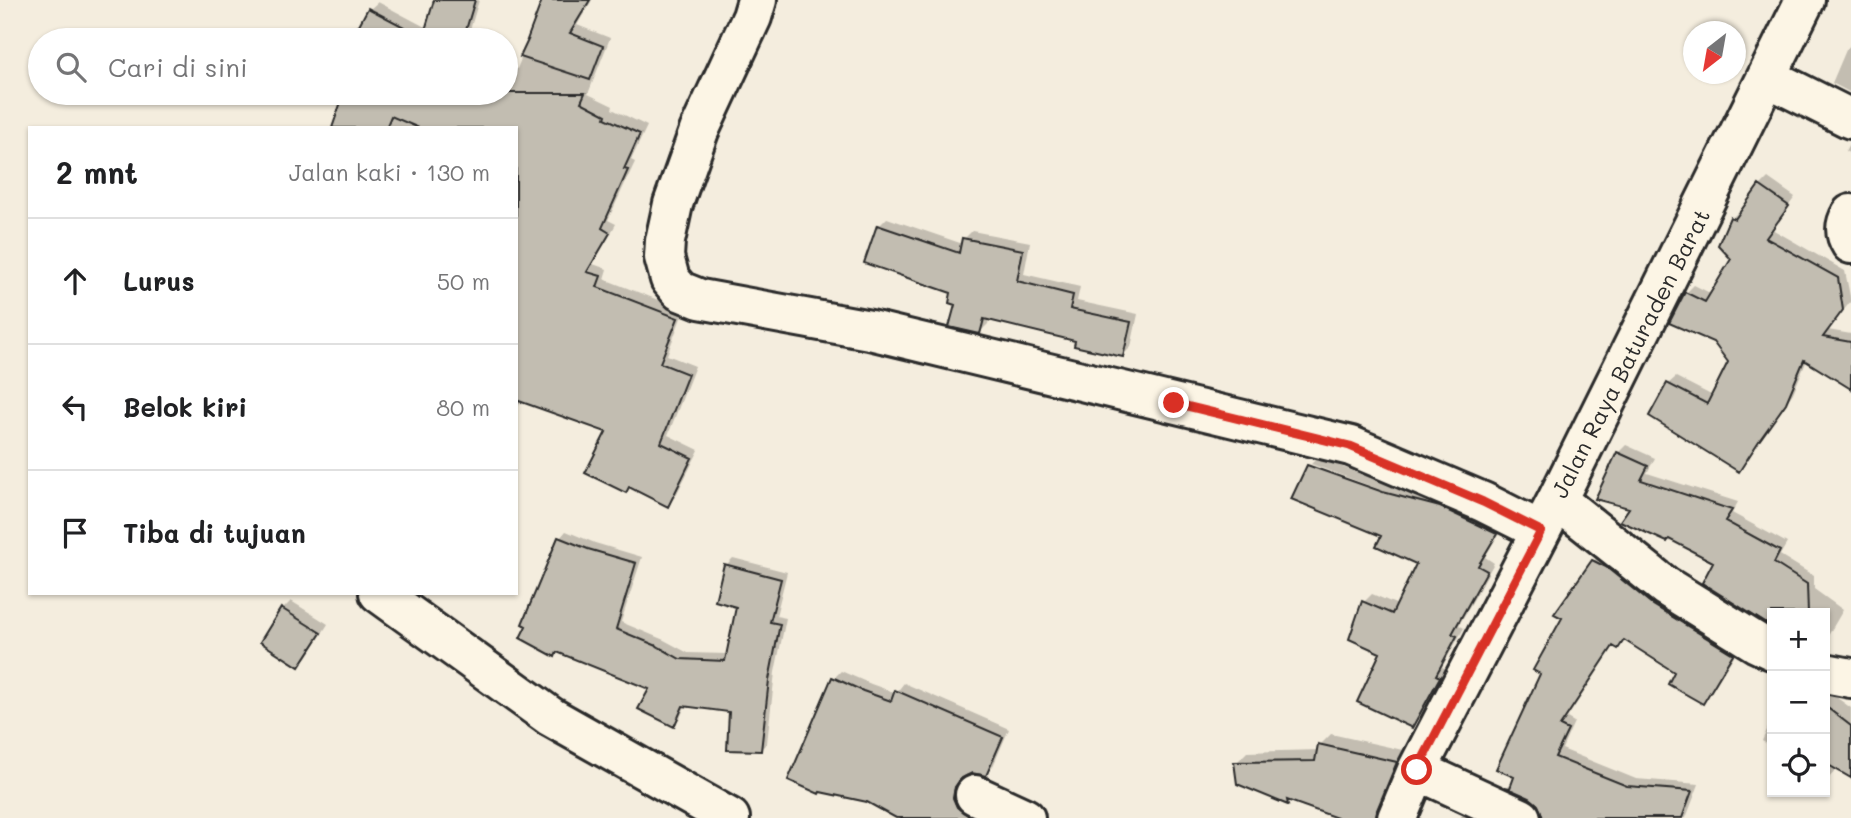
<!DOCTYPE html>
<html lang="id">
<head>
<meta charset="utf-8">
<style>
  body { margin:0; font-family:Mali,sans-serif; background:#f6f6f6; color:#202124 }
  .controls { position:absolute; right:21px; bottom:21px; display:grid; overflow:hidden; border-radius:0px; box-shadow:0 2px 5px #0004 }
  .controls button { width:63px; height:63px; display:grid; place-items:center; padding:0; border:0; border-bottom:2px solid #e0e0e0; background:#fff; color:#202124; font:35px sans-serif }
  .compass { position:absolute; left:1683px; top:21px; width:63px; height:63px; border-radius:50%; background:#fff; box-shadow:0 2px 5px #0004; rotate:211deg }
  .stop { position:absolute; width:21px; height:21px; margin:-16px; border:5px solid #d93025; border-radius:50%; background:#fff }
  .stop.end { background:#d93025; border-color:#fff; box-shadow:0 2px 7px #0008 }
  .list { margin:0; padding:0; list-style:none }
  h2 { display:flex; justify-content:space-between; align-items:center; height:91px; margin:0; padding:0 28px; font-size:30px }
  h2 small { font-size:23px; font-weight:400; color:#757577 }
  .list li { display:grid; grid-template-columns:46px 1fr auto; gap:21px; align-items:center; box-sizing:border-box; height:126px; padding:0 28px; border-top:2px solid #e0e0e0 }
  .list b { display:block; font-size:26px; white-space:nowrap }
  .list em { font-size:23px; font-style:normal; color:#757577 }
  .icon { flex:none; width:38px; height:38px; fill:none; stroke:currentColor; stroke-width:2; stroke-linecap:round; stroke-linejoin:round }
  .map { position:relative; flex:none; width:1851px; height:818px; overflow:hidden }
  .search { position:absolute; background:#fff; box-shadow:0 2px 5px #0004; left:28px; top:28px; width:490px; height:77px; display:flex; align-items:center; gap:18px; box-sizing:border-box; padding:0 24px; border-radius:38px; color:#757577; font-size:26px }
  .panel { position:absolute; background:#fff; box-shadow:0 2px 5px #0004; left:28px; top:126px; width:490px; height:469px; border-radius:0px }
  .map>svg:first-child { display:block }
  .shadow { fill:#0003 }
  .building { fill:#c2bdb1; stroke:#2b2b2b; stroke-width:2 }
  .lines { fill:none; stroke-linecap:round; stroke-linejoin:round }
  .minor-casing { stroke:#2b2b2b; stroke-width:44 }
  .minor { stroke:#fcf5e5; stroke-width:38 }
  .route { stroke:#d93025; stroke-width:9 }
  .labels { text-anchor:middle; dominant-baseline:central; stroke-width:7; stroke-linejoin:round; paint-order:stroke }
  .street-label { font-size:23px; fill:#2b2b2b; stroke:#fcf5e5 }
</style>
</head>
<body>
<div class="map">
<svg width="1851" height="818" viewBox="0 0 1851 818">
  <rect width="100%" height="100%" fill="#f4edde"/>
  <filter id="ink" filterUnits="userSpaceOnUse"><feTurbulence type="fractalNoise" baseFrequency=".0143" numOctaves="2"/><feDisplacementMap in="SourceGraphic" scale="14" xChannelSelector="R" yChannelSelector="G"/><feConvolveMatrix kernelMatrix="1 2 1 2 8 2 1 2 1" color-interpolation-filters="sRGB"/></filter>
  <g filter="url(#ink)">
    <path class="shadow" d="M436,0h43l-12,40h-114l17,-31 8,-7 49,26z
      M544,0h48l-15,25 33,13 -22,56 25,12 -1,3 35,17 -16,34 4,2 -27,58 8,4 -23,40 14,5 -3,10 80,31 -17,45 28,11 -27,69 31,15 -24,47 -8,8 -36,-19 -5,5 -18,-60 -86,-31 -6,10v-282h-183l13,-35h160v-29l11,5z
      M1851,44v49l-19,-10 14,-33z
      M1851,140v14l-6,-3z
      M1768,178l27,19 -23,32 73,42 6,30 -23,29 23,4v52l-44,-26 -14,33 -27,38 -20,31 -7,8 -71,-86 8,-7 37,19 17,-34 -44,-69 8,-8 18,9 21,-35 -1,-41 8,-8 3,2 17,-26z
      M887,218l76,26 1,-5 8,-8 58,11 -6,32 56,13 -3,14 61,13 -7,33 -8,8 -46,-15 -88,-22 -1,6 -8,8 -23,-29 -4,-11 -74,-66z
      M1626,445l29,13 -8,15 91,29 -6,11 55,30 -7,12 34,21v13l29,21 -18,31v-28h-53v11l-4,-2 -52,-61 -84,-54 -14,-54z
      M1317,458l75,27 56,15 56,25 -19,32 9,6 -35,62 5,3 -22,39 5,2 -28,49 -8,8 -51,-25 23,-49 -32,-14 13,-36 8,-8 26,11 21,-42 -41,-18 6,-9 -91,-38 17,-33v3l81,29 1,-3 -81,-30z
      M566,531l29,12 47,14 -21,65 43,18 24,13 40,1 10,-49 -12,-40 7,-7 54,14 -11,44 10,2 -11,54 -8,71 -7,7 -29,-40 -45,-6 -6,14 -7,7 -22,-37 -126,-65 35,-85z
      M1601,553l139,93 -30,48 -7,8 -27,-30 -50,-33 -8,8 -3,-2 -48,73 7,4 -12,27 74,30 63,5 -13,34h-142l-4,-14 -9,-7 -23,-11 7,-7 79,-218z
      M291,601l37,23 -21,33 -8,8 -16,-56z
      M841,671l30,13 25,9 8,-10 105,46 -16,37 -8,8 -11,-3 -12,5 -2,12 37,30h-98l-65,-140z
      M1825,689l26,19v68l-13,-8 -12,13h-1z
      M1772,719v28l-10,-6z
      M1331,734l76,17 -16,67h-49l-51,-19 -3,4 -49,-20 -3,-20 11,-11 72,-2 1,-5z
      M1470,807l23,11h-33z"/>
    <path class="building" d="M434,0h41l-12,40h-112l17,-32 55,29z
      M542,0h48l-20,33 33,13 -13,34 -70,-23 8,-17h-1z
      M336,93h249l-4,9 25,13 -1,3 35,16 -16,35 4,1 -26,58 8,5 -23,39 14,4 -4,11 81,31 -18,45 28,11 -27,69 31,15 -24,49 -39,-20 -3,6 -41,-20 21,-41 -90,-32v-272h-97l-28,-12 -5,12h-54l11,-32z
      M1759,185l30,21 -23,32 72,40 5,32 -20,27 28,5v47l-47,-29 -18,43 -27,38 -20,31 -90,-56 18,-33 40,21 21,-42 -15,-20 -44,-19 16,-31 20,10 26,-43 -13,-14 12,-28 5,2z
      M877,225l82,28 3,-15 61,12 -6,31 56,14 -3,14 61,13 -8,35 -49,-11 1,-5 -91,-22 -4,15 -31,-7 6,-22 -6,-2 2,-10 -87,-30z
      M1617,452l31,14 -7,14 91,30 -7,11 55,30 -6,12 33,21 1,29h-36v13l-5,-2 -65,-41 11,-21 -44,-23 -2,3 -47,-21 9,-13 -34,-9z
      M1307,465l76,27 57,15 57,27 -19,32 9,5 -35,63 5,2 -21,39 4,2 -28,51 -55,-26 23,-49 -31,-14 13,-38 30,13 24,-50 -40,-18 5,-10 -90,-37z
      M558,537l30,12 48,14 -20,66 41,17 23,13 45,2 11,-54 -21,-6 9,-37 57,15 -11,43 10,2 -11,56 -8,71 -34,-1 2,-38 -46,-6 -9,21 -36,-18 11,-20 -92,-37 -2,5 -35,-19 6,-12 -4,-2z
      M1592,560l14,7 47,38 80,49 -30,50 -35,-20 6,-12 -50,-32 -6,9 -5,-3 -53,80 8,4 -13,27 72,29 65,5 -10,27h-139l-5,-13 -8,-7 -25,-11 5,1 4,-11 -18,-8 44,-95 -7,-4 29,-52 -8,-4z
      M281,608l40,25 -22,34 -39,-25z
      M832,677l31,14 28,10 4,-11 108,47 -17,39 -14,-3 -10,5 -7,9 -2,11 4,9 12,9 -1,2h-72l-29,-16 -47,-10 -1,2 -31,-14z
      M1825,706l26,20v52l-26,-15z
      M1318,744l79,18 -20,48 -1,8h-39l-50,-18 1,5 -51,-21 -3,-22 81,-1z"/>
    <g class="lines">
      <defs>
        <path id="minor" d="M757,0l-5,17 -53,114 -26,73 -8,37 -1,16 6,22 10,12 20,8 170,31 481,116 132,56 58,29
          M1767,77l84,42
          M1851,214c-6,10 -7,19 0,30
          M1557,500l108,86 92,57 15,7
          M379,593l172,124 179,101
          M1825,673l26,5
          M1417,770l104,48
          M975,795l50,23
          M1397,818l20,-48 140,-270 248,-500"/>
      </defs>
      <use href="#minor" class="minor-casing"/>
      <use href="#minor" class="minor"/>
    </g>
  </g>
  <g class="lines" filter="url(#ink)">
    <path class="route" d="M1174,403l176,43 133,56 58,29 -124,239"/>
  </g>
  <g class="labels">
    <g class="street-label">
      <text transform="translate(1630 353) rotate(-63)">Jalan Raya Baturaden Barat</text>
    </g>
  </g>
</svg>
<div class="controls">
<button>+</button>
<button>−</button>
<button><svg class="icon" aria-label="locate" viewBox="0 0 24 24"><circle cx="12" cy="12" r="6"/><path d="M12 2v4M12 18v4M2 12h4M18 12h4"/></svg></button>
</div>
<svg class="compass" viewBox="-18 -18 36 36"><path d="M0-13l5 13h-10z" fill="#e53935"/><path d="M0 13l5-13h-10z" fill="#757577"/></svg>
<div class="stop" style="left:1417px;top:770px"></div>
<div class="stop end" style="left:1174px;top:403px"></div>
<div class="search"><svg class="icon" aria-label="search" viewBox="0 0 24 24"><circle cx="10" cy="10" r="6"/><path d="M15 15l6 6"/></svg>Cari di sini</div>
<section class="panel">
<h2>2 mnt<small>Jalan kaki · 130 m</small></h2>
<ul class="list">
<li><svg class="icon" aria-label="ahead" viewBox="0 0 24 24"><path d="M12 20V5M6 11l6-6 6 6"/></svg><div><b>Lurus</b></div><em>50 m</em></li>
<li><svg class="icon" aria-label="left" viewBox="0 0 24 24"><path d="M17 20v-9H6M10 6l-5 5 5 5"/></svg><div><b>Belok kiri</b></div><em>80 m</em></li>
<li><svg class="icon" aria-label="arrive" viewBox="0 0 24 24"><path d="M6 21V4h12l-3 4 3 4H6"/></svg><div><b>Tiba di tujuan</b></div></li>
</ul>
</section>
</div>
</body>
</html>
